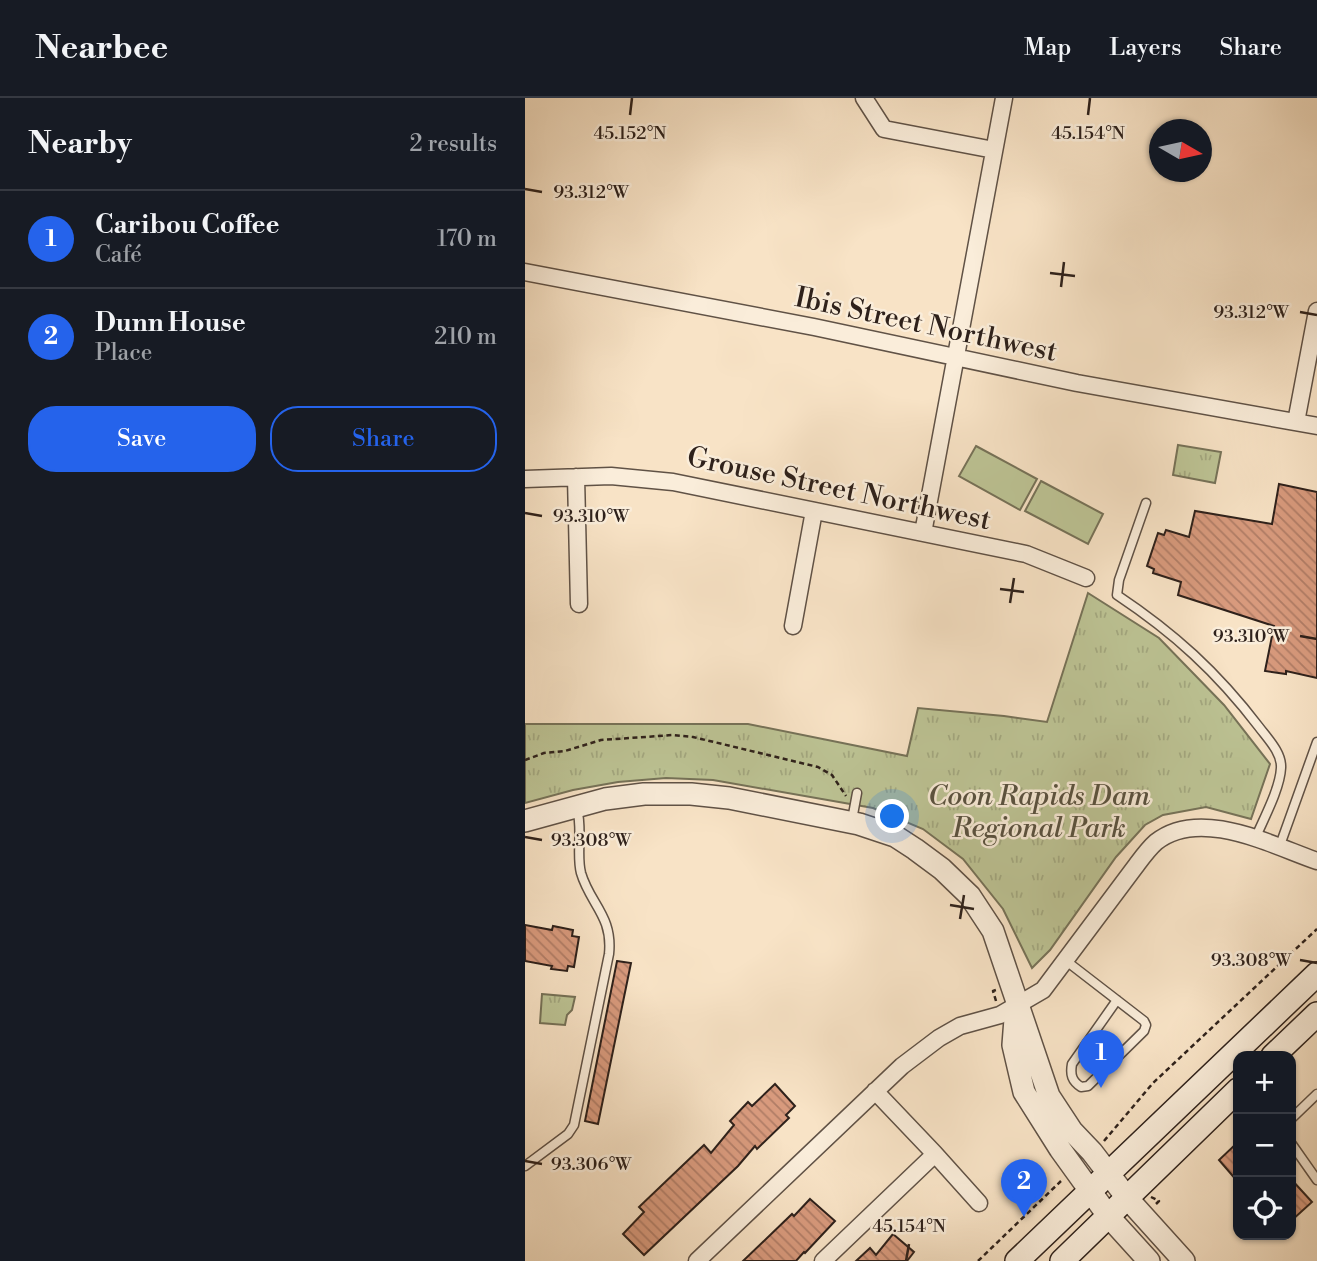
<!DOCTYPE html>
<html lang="en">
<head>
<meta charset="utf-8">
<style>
  body { margin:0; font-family:"Libre Bodoni",serif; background:#20242c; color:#f1f3f6 }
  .controls { position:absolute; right:21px; bottom:21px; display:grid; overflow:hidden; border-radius:14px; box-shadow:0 2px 5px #0004 }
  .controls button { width:63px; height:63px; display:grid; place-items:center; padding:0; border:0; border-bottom:2px solid #363941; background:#171b24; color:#f1f3f6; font:35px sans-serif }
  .compass { position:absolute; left:624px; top:21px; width:63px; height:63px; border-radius:50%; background:#171b24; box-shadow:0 2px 5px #0004; rotate:99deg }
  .you { position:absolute; left:368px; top:719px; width:24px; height:24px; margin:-18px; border:5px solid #fff; border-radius:50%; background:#1a73e8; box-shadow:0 0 0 10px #1a73e833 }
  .badge { display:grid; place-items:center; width:46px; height:46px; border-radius:50%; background:#2563eb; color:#fff; font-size:23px; font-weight:700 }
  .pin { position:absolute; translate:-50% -58px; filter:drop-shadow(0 2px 4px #0008) }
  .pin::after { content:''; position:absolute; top:37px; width:24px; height:21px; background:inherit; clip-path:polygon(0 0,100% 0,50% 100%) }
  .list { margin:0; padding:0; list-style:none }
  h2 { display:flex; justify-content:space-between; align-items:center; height:91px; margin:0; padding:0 28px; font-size:30px }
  h2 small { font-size:23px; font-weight:400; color:#9ea1a6 }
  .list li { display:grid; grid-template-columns:46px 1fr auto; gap:21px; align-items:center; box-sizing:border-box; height:98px; padding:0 28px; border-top:2px solid #363941 }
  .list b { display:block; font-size:26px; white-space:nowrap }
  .list p { margin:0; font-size:23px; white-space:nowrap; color:#9ea1a6 }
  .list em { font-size:23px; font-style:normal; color:#9ea1a6 }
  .actions { display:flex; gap:14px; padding:21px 28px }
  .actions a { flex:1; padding:16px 0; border:2px solid #2563eb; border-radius:28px; text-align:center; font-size:24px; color:#2563eb }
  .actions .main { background:#2563eb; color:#fff }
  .icon { flex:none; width:38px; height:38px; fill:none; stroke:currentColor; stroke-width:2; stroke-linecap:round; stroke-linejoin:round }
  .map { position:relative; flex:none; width:792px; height:1163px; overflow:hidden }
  header { display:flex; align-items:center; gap:42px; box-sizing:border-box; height:98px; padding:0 35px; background:#171b24; border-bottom:2px solid #363941 }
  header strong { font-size:33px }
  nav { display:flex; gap:38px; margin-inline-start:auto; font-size:24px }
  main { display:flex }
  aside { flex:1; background:#171b24 }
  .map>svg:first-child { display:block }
  .grass { fill:#bdc495; stroke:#767258; stroke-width:2 }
  .park { fill:url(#park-tufts); stroke:#767258; stroke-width:2 }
  .building { fill:url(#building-back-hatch); stroke:#2e211b; stroke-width:2 }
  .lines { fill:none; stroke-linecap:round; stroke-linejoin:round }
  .service-casing { stroke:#605246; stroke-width:11 }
  .minor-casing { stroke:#605246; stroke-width:19 }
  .tertiary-casing { stroke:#605246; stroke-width:24 }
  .secondary-casing { stroke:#2e211b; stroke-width:26 }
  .path { stroke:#2e211b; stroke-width:2.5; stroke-dasharray:5 3.5; stroke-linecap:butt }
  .service { stroke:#faedda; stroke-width:8 }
  .minor { stroke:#faedda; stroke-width:16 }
  .tertiary { stroke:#faedda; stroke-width:21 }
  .secondary { stroke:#faedda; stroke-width:23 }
  .ticks { fill:none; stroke:#2e211b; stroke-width:2.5 }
  .labels { text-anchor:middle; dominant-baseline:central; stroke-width:5; stroke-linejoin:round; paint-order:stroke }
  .street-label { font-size:28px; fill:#2e211b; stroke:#faedda }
  .park-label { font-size:28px; font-style:italic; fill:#595240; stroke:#faedda }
  .ticks-label { font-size:18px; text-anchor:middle; fill:#2e211b; stroke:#faedda; stroke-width:5; stroke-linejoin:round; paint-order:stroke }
</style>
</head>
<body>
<header>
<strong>Nearbee</strong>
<nav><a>Map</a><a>Layers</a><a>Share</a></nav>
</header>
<main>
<aside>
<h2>Nearby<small>2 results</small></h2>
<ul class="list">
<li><span class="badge">1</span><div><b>Caribou Coffee</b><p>Café</p></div><em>170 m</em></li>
<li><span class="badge">2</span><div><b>Dunn House</b><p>Place</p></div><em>210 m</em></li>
</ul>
<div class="actions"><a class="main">Save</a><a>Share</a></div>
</aside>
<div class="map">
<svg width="792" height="1163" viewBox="0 0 792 1163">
  <defs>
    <pattern id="park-tufts" width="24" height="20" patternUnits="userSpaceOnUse" patternTransform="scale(1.75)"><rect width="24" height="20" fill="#bdc495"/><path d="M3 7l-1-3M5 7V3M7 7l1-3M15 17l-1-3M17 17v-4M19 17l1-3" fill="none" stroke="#a3a880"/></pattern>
    <pattern id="building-back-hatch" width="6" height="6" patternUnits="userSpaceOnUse" patternTransform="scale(1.75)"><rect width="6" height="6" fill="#d89a7d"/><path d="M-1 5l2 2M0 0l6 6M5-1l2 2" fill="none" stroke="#b07d66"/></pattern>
  </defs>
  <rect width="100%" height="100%" fill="#f8e3c6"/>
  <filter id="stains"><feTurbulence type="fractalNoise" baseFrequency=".00286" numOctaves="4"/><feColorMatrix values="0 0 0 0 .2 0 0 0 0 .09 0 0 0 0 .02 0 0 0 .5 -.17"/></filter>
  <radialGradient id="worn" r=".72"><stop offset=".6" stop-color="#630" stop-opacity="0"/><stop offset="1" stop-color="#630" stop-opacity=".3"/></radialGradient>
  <path class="grass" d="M451,348l61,33 -17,31 -61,-34z
    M516,383l62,33 -15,30 -63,-33z"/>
  <path class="park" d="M653,347l43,7 -6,31 -42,-8z
    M563,495l71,45 65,67 46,59 -19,55 -45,-12 -43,8 -18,10 -29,32 -66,93 -18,18 -29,-59 -40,-50 -40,-30 -50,-21 -160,-28 -47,-2 -48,4 -45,8 -48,13v-79h223l159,32 11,-48 86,8 43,6z
    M17,896l33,3 -3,13 -5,5 -2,10 -25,-2z"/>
  <path class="building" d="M754,386l38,8v186l-31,-7v3l-21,-3 9,-45 -96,-31 3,-13 -28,-9 1,-4 -7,-3 11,-33 6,2 2,-5 23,7 6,-26 77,13z
    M0,827l27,5 1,-4 20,4 -1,6 7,1 -5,30 -6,-1 -1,5 -16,-2 1,-3 -27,-5z
    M92,863l14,2 -33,161 -13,-3z
    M250,986l20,22 -9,9 3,3 -32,31 -2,-3 -17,20 -94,89 -21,-21 21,-22 -5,-5 65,-62 7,8 23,-28 -4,-4 18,-19 4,4z
    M713,1044v40l-19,-22z
    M766,1081l21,23 -21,19z
    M285,1101l25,22 -30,32 -1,-1 -8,9h-53l49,-47 2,2z
    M368,1136l21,18 -7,9h-51l14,-13 6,7z"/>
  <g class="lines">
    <defs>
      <path id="service" d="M621,405l-27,77 -2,15c57,38 100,77 142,132 9,12 23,26 22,41 -1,21 -18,52 -26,71
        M327,722l5,-27
        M754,750l38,-106
        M540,862l79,61 2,4 -2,6 -56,55 -7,1c-9,-6 -11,-12 -9,-23l45,-64
        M766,1021l26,-25
        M766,1045l26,37
        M0,1068l43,-32 6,-9 35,-171c4,-38 -19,-50 -28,-81 -5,-19 2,-42 -4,-65"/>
      <path id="minor" d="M339,0l20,31 110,21
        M0,174l289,55 263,56 240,43
        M771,324l21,-111
        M51,379l3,127
        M0,381l86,-3 62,6 353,72 60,24
        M398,435l81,-435
        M268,528l21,-115
        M350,993l60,63
        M172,1163l205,-195 37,-28 21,-12 40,-11 43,-25 92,-123c6,-8 13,-18 21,-25 44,-35 115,3 161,19
        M298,1163l112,-107 44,49"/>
      <path id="tertiary" d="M0,723l80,-22 39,-5h47l38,4 130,26 36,12 20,13 27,20 28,27 23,35 56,165 23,35 20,21 36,47 56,62
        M491,908l-3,39 11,47 36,57 49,68 40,44"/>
      <path id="secondary" d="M748,958l44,-42
        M492,1163l300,-287
        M537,1163l176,-171"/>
    </defs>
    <use href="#service" class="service-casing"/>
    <use href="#minor" class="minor-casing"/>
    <use href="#tertiary" class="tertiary-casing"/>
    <use href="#secondary" class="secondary-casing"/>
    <path class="path" d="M0,662l19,-7 21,-2 36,-11 72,-5 20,2 125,30 14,8 14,21
      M471,903l-3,-10 3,-1
      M579,1043l49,-58 164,-154
      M626,1099l8,4 -3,3
      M453,1163l83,-80"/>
    <use href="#service" class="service"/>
    <use href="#minor" class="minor"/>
    <use href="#tertiary" class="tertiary"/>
    <use href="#secondary" class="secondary"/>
  </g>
  <path class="ticks" d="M105,17l2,-17M563,17l2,-17M0,91l17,3M525,175l25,3M536,189l3,-25M775,214l17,3M0,415l17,3M475,491l24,3M485,505l4,-25M775,538l17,3M0,739l17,3M425,807l24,4M435,821l4,-24M775,862l17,3M0,1063l17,3M381,1163l3,-17"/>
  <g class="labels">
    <g class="street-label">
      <text transform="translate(401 227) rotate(12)">Ibis Street Northwest</text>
      <text transform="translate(314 391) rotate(12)">Grouse Street Northwest</text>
    </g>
    <g class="park-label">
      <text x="514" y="698">Coon Rapids Dam<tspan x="514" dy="32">Regional Park</tspan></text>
    </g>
  </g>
  <g class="ticks-label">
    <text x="105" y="41">45.152°N</text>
    <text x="563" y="41">45.154°N</text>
    <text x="66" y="100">93.312°W</text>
    <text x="726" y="220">93.312°W</text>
    <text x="66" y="424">93.310°W</text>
    <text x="726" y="544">93.310°W</text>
    <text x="66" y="748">93.308°W</text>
    <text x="726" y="868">93.308°W</text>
    <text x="66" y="1072">93.306°W</text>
    <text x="384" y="1134">45.154°N</text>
  </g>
  <rect width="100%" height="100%" filter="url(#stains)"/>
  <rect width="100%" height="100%" fill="url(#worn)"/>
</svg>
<div class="controls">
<button>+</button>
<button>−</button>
<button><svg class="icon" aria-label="locate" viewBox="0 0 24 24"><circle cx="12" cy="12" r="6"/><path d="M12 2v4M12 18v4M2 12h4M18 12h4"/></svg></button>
</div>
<svg class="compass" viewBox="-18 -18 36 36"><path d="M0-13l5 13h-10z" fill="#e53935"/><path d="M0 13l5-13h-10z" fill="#9ea1a6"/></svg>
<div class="you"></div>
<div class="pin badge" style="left:576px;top:990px">1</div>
<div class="pin badge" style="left:499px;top:1119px">2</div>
</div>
</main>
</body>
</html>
